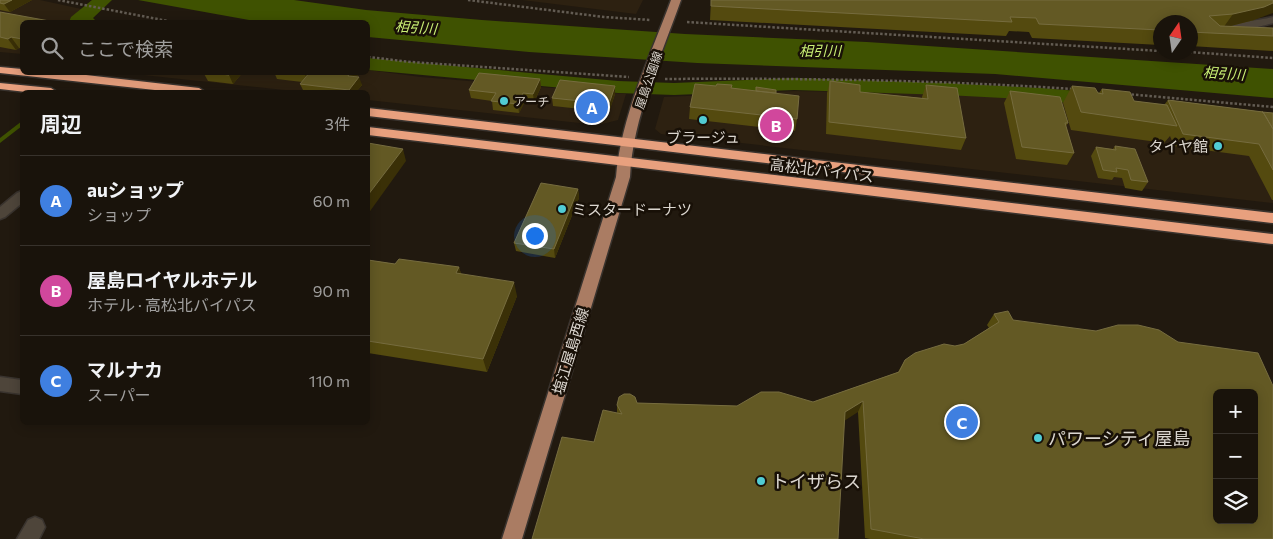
<!DOCTYPE html>
<html lang="ja">
<head>
<meta charset="utf-8">
<style>
  body { margin:0; font-family:Commissioner,"Noto Sans JP",sans-serif; background:#221c14; color:#f1f3f6 }
  .controls { position:absolute; right:15px; bottom:15px; display:grid; overflow:hidden; border-radius:8px; box-shadow:0 2px 12px #0003 }
  .controls button { width:45px; height:45px; display:grid; place-items:center; padding:0; border:0; border-bottom:1px solid #37322c; background:#19130b; color:#f1f3f6; font:25px sans-serif }
  .compass { position:absolute; left:1153px; top:15px; width:45px; height:45px; border-radius:50%; background:#19130b; box-shadow:0 2px 12px #0003; rotate:13deg }
  .you { position:absolute; left:534px; top:235px; width:18px; height:18px; margin:-12px; border:4px solid #fff; border-radius:50%; background:#1a73e8; box-shadow:0 0 0 8px #1a73e833 }
  .badge { display:grid; place-items:center; width:32px; height:32px; border-radius:50%; background:#b45309; color:#fff; font-size:16px; font-weight:700 }
  .pin { position:absolute; translate:-50% -50%; border:2px solid #fff; box-shadow:0 1px 5px #0006 }
  .list { margin:0; padding:0; list-style:none }
  h2 { display:flex; justify-content:space-between; align-items:center; height:65px; margin:0; padding:0 20px; font-size:21px }
  h2 small { font-size:16px; font-weight:400; color:#9f9e9d }
  .list li { display:grid; grid-template-columns:32px 1fr auto; gap:15px; align-items:center; box-sizing:border-box; height:90px; padding:0 20px; border-top:1px solid #37322c }
  .list b { display:block; font-size:19px; white-space:nowrap }
  .list p { margin:0; font-size:16px; white-space:nowrap; color:#9f9e9d }
  .list em { font-size:16px; font-style:normal; color:#9f9e9d }
  .icon { flex:none; width:28px; height:28px; fill:none; stroke:currentColor; stroke-width:2; stroke-linecap:round; stroke-linejoin:round }
  .map { position:relative; flex:none; width:1273px; height:539px; overflow:hidden }
  .search { position:absolute; background:#19130b; box-shadow:0 2px 12px #0003; left:20px; top:20px; width:350px; height:55px; display:flex; align-items:center; gap:12px; box-sizing:border-box; padding:0 18px; border-radius:8px; color:#9f9e9d; font-size:19px }
  .panel { position:absolute; background:#19130b; box-shadow:0 2px 12px #0003; left:20px; top:90px; width:350px; height:335px; border-radius:8px }
  .map>svg:first-child { display:block }
  .built { fill:#2d2111 }
  .water { fill:#3f5201 }
  .lines { fill:none; stroke-linecap:round; stroke-linejoin:round }
  .stream { fill:#3f5201; fill-rule:evenodd }
  .canal { fill:#3f5201; fill-rule:evenodd }
  .minor-casing { stroke:#39332e; stroke-width:3 }
  .major-casing { stroke:#39332e; stroke-width:3 }
  .highway-casing { stroke:#39332e; stroke-width:3 }
  .path { stroke:#635c53; stroke-width:2.5; stroke-dasharray:2.5 2; stroke-linecap:butt }
  .minor { fill:#4e453a; fill-rule:evenodd }
  .major { fill:#aa7c63; fill-rule:evenodd }
  .highway { fill:#e8a07e; fill-rule:evenodd }
  .wall { fill:#544a0f }
  .shaded-wall { fill:#3a3007 }
  .building { fill:#635924; stroke:#766c3f; fill-rule:evenodd }
  .poi-dot { fill:#51ccd4; stroke:#181007; stroke-width:2 }
  .labels { text-anchor:middle; dominant-baseline:central; stroke-width:5; stroke-linejoin:round; paint-order:stroke }
  .far-street-label { font-size:12px; fill:#dbd6cf; stroke:#181007 }
  .far-poi-label { font-size:12px; fill:#dbd6cf; stroke:#181007; text-anchor:start }
  .far-water-label { font-size:14px; font-style:italic; fill:#caf075; stroke:#181007 }
  .poi-label { font-size:15px; fill:#dbd6cf; stroke:#181007 }
  .street-label { font-size:15px; fill:#dbd6cf; stroke:#181007 }
  .near-poi-label { font-size:18px; fill:#dbd6cf; stroke:#181007; text-anchor:start }
</style>
</head>
<body>
<div class="map">
<svg width="1273" height="539" viewBox="0 0 1273 539">
  <rect width="100%" height="100%" fill="#21190f"/>
  <path class="built" d="M0,0h40l46,10 -19,12h2h-47v32l-22,-2z
    M522,0h121l-7,14z
    M368,70l53,7 205,17 -8,26 -20,5 -230,-25v-8h-65l-179,-19 244,-1z
    M795,91l180,3 298,26v83l-612,-69 -6,-5 9,-32z"/>
  <path class="water" d="M138,0h156l72,10 116,10 203,14 182,8 406,27v29l-278,-24 -298,-11 -168,-11 -161,-15v-15h-108z"/>
  <g class="lines">
    <path class="stream" d="M22,121v5l-22,17v-5z"/>
    <path class="canal" d="M92,0h20l-19,18 4,4h-28l2,-5z
      M368,58l250,23 56,2 120,-5 152,5 95,5 61,5 8,2 3,5 -3,5 -8,2 -61,-7 -95,-5 -152,-5 -120,5 -56,-2 -250,-23z"/>
    <defs>
      <path id="minor" d="M1273,17v6c-11,3 -47,13 -55,6 5,-5 44,-9 55,-12z
        M22,191v12l-17,14 -5,2v-12l17,-14z
        M0,377l22,3v14l-22,-3z
        M35,517l7,3 3,7 -6,12h-22l11,-19z"/>
      <path id="major" d="M671,0h10c-20,57 -48,117 -51,177l-108,362h-20l114,-362c5,-61 34,-120 55,-177z"/>
      <path id="highway" d="M0,67l22,2v3h38l139,16 6,4h-32l-173,-19z
        M0,83l51,5 6,4h-31l-26,-3z
        M368,108l905,105v10l-905,-107z
        M368,127l905,107v10l-905,-109z"/>
    </defs>
    <use href="#minor" class="minor-casing"/>
    <use href="#major" class="major-casing"/>
    <use href="#highway" class="highway-casing"/>
    <path class="path" d="M58,0l115,22
      M468,0l136,17 47,3
      M687,22l473,29
      M1189,52l84,6
      M368,57l43,5 218,15
      M665,79c136,-1 272,1 408,10
      M1127,94l146,13"/>
    <use href="#minor" class="minor"/>
    <use href="#major" class="major"/>
    <use href="#highway" class="highway"/>
  </g>
  <path class="wall" d="M0,0h32l-22,12 -10,-2z
    M711,0h562l-19,20 -24,6 43,2v23l-83,-5v-24h-30v23l-128,-7 -3,-6 -20,-1 -3,5 -296,-16z
    M0,12l22,10v27l-3,-1 -3,2 -16,-3z
    M203,72h40l-10,12 -25,-3z
    M274,72h84l1,2 -3,3 6,8 -6,7h-52l-4,-8 2,-2 -25,-3z
    M540,79l1,8 -7,15 -9,-1 -6,12 -26,-3 -1,-9 -21,-3 -2,-8z
    M830,81l30,11 62,6v-1l4,-12 40,53 -5,12 -135,-16 1,-41z
    M615,86v8l-6,18 -56,-6 -1,-8z
    M716,86l60,7 21,26 -2,12 -106,-12 1,-12z
    M1072,86l26,7h1l3,-4 32,12 30,4 4,-5 105,13v87h-1l-23,-44 -75,-10 -4,-10 -6,7 -93,-13 -8,-27z
    M1010,91l58,32 -2,3 8,27 -7,12 -51,-6 -12,-56z
    M1115,146l33,36 -6,9 -17,-3 -3,-10 -8,-1 -2,3 -14,-2 -7,-22 5,-9 17,2z
    M578,189l1,9 -24,60 -39,-7 -2,-8z
    M368,260l27,4 64,3 2,7 56,22 -30,76 -119,-19z
    M994,314l19,6 260,219h-403l-5,-1 -7,-126 -264,30 23,-29v-8l20,-2 100,3 76,-4 85,-30 7,-12 50,-14 9,-2 25,-16 -2,-3z"/>
  <path class="shaded-wall" d="M12,0h20l-22,12 -6,-8z
    M1273,3v10l-19,7 -31,8 10,-14z
    M11,37l8,11 -3,2 -8,-11z
    M231,72h12l-10,12 -4,-9z
    M306,72h4l-2,11 -3,-9z
    M350,72h8l1,2 -8,10 -3,-8z
    M359,77l3,8 -6,7h-6l-1,-2z
    M540,79l1,8 -7,15 -1,-8z
    M615,86v8l-6,18v-8z
    M523,93l2,8 -6,12 -1,-9z
    M403,149l3,12 -38,53v-19z
    M578,189l1,9 -24,60 -1,-9z
    M459,267l4,14 -7,-8z
    M514,282l3,14 -30,76 -4,-13z
    M863,401l-5,11 -17,11 4,-11z"/>
  <path class="building" d="M0,0h12l-8,4 -4,-1z
    M711,0h562v3l-9,4 -31,7 -24,2 11,10 53,2v8l-83,-4v-10h-30v8l-121,-6 -3,-6 -26,-1 2,5 -301,-16z
    M0,12l55,10h-33v17l-11,-2 -3,2 -8,-2z
    M205,72h26l-2,3z
    M288,72h18l-1,2z
    M310,72h40l-2,4 11,1 -10,13 -49,-6z
    M479,73l61,6 -7,15 -10,-1 -5,11 -27,-3 5,-8 -27,-3z
    M560,80l55,6 -6,18 -57,-6z
    M830,81l30,4v7l68,7 -2,-14 31,3 9,50 -137,-16z
    M695,84l21,2 1,-2 15,1 -1,3 68,8 -2,23 -107,-12z
    M1072,86l23,2 3,5 5,1 -1,-5 28,3 4,9 33,4 10,21 -96,-14z
    M756,87l20,3v3l-20,-2z
    M1010,91l50,6 8,26h-3l9,30 -52,-6z
    M1168,100l95,12 10,17v41l-14,-26 -76,-10z
    M1262,112l11,1v16l-10,-17z
    M368,143l35,6 -35,46z
    M1115,146l20,3 13,33 -17,-2 -3,-10 -12,-2 1,4 -14,-2 -7,-23 20,3z
    M541,183l37,6 -24,60 -40,-6z
    M399,259l60,8 -3,6 58,9 -31,77 -115,-18v-81l27,4z
    M1008,311l5,9 83,11 22,-6h20l21,5 19,12 80,11 15,33v153h-349l-53,-10 -8,-128 -18,11 -7,127h-306l30,-102 32,5 9,-32 19,4 -5,-9 2,-8 5,-3h6l5,3 2,6 100,3 24,-14h18l34,10 86,-30 6,-12 10,-7 29,-9 11,2 9,-2 35,-22 -5,-8zM1217,393h37v127h-37z"/>
  <g class="poi-dot">
    <circle cx="504" cy="101" r="5"/>
    <circle cx="703" cy="120" r="5"/>
    <circle cx="1218" cy="146" r="5"/>
    <circle cx="562" cy="209" r="5"/>
    <circle cx="1038" cy="438" r="5"/>
    <circle cx="761" cy="481" r="5"/>
  </g>
  <g class="labels">
    <g class="far-street-label">
      <text transform="translate(648 80) rotate(-71)">屋島公園線</text>
    </g>
    <g class="far-poi-label">
      <text x="514" y="101">アーチ</text>
    </g>
    <g class="far-water-label">
      <text transform="translate(416 27) rotate(4)">相引川</text>
      <text x="820" y="50">相引川</text>
      <text transform="translate(1224 73) rotate(4)">相引川</text>
    </g>
    <g class="poi-label">
      <text x="703" y="137">ブラージュ</text>
      <text x="1208" y="146" text-anchor="end">タイヤ館</text>
      <text x="572" y="209" text-anchor="start">ミスタードーナツ</text>
    </g>
    <g class="street-label">
      <text transform="translate(822 170) rotate(7)">高松北バイパス</text>
      <text transform="translate(570 351) rotate(-73)">塩江屋島西線</text>
    </g>
    <g class="near-poi-label">
      <text x="1048" y="438">パワーシティ屋島</text>
      <text x="771" y="481">トイザらス</text>
    </g>
  </g>
</svg>
<div class="controls">
<button>+</button>
<button>−</button>
<button><svg class="icon" aria-label="layers" viewBox="0 0 24 24"><path d="M12 4l9 5-9 5-9-5zM3 14l9 5 9-5"/></svg></button>
</div>
<svg class="compass" viewBox="-18 -18 36 36"><path d="M0-13l5 13h-10z" fill="#e53935"/><path d="M0 13l5-13h-10z" fill="#9f9e9d"/></svg>
<div class="you"></div>
<div class="pin badge" style="left:592px;top:107px;background:#3f7fe0">A</div>
<div class="pin badge" style="left:776px;top:125px;background:#d1479c">B</div>
<div class="pin badge" style="left:962px;top:422px;background:#3f7fe0">C</div>
<div class="search"><svg class="icon" aria-label="search" viewBox="0 0 24 24"><circle cx="10" cy="10" r="6"/><path d="M15 15l6 6"/></svg>ここで検索</div>
<section class="panel">
<h2>周辺<small>3件</small></h2>
<ul class="list">
<li><span class="badge" style="background:#3f7fe0">A</span><div><b>auショップ</b><p>ショップ</p></div><em>60 m</em></li>
<li><span class="badge" style="background:#d1479c">B</span><div><b>屋島ロイヤルホテル</b><p>ホテル · 高松北バイパス</p></div><em>90 m</em></li>
<li><span class="badge" style="background:#3f7fe0">C</span><div><b>マルナカ</b><p>スーパー</p></div><em>110 m</em></li>
</ul>
</section>
</div>
</body>
</html>
